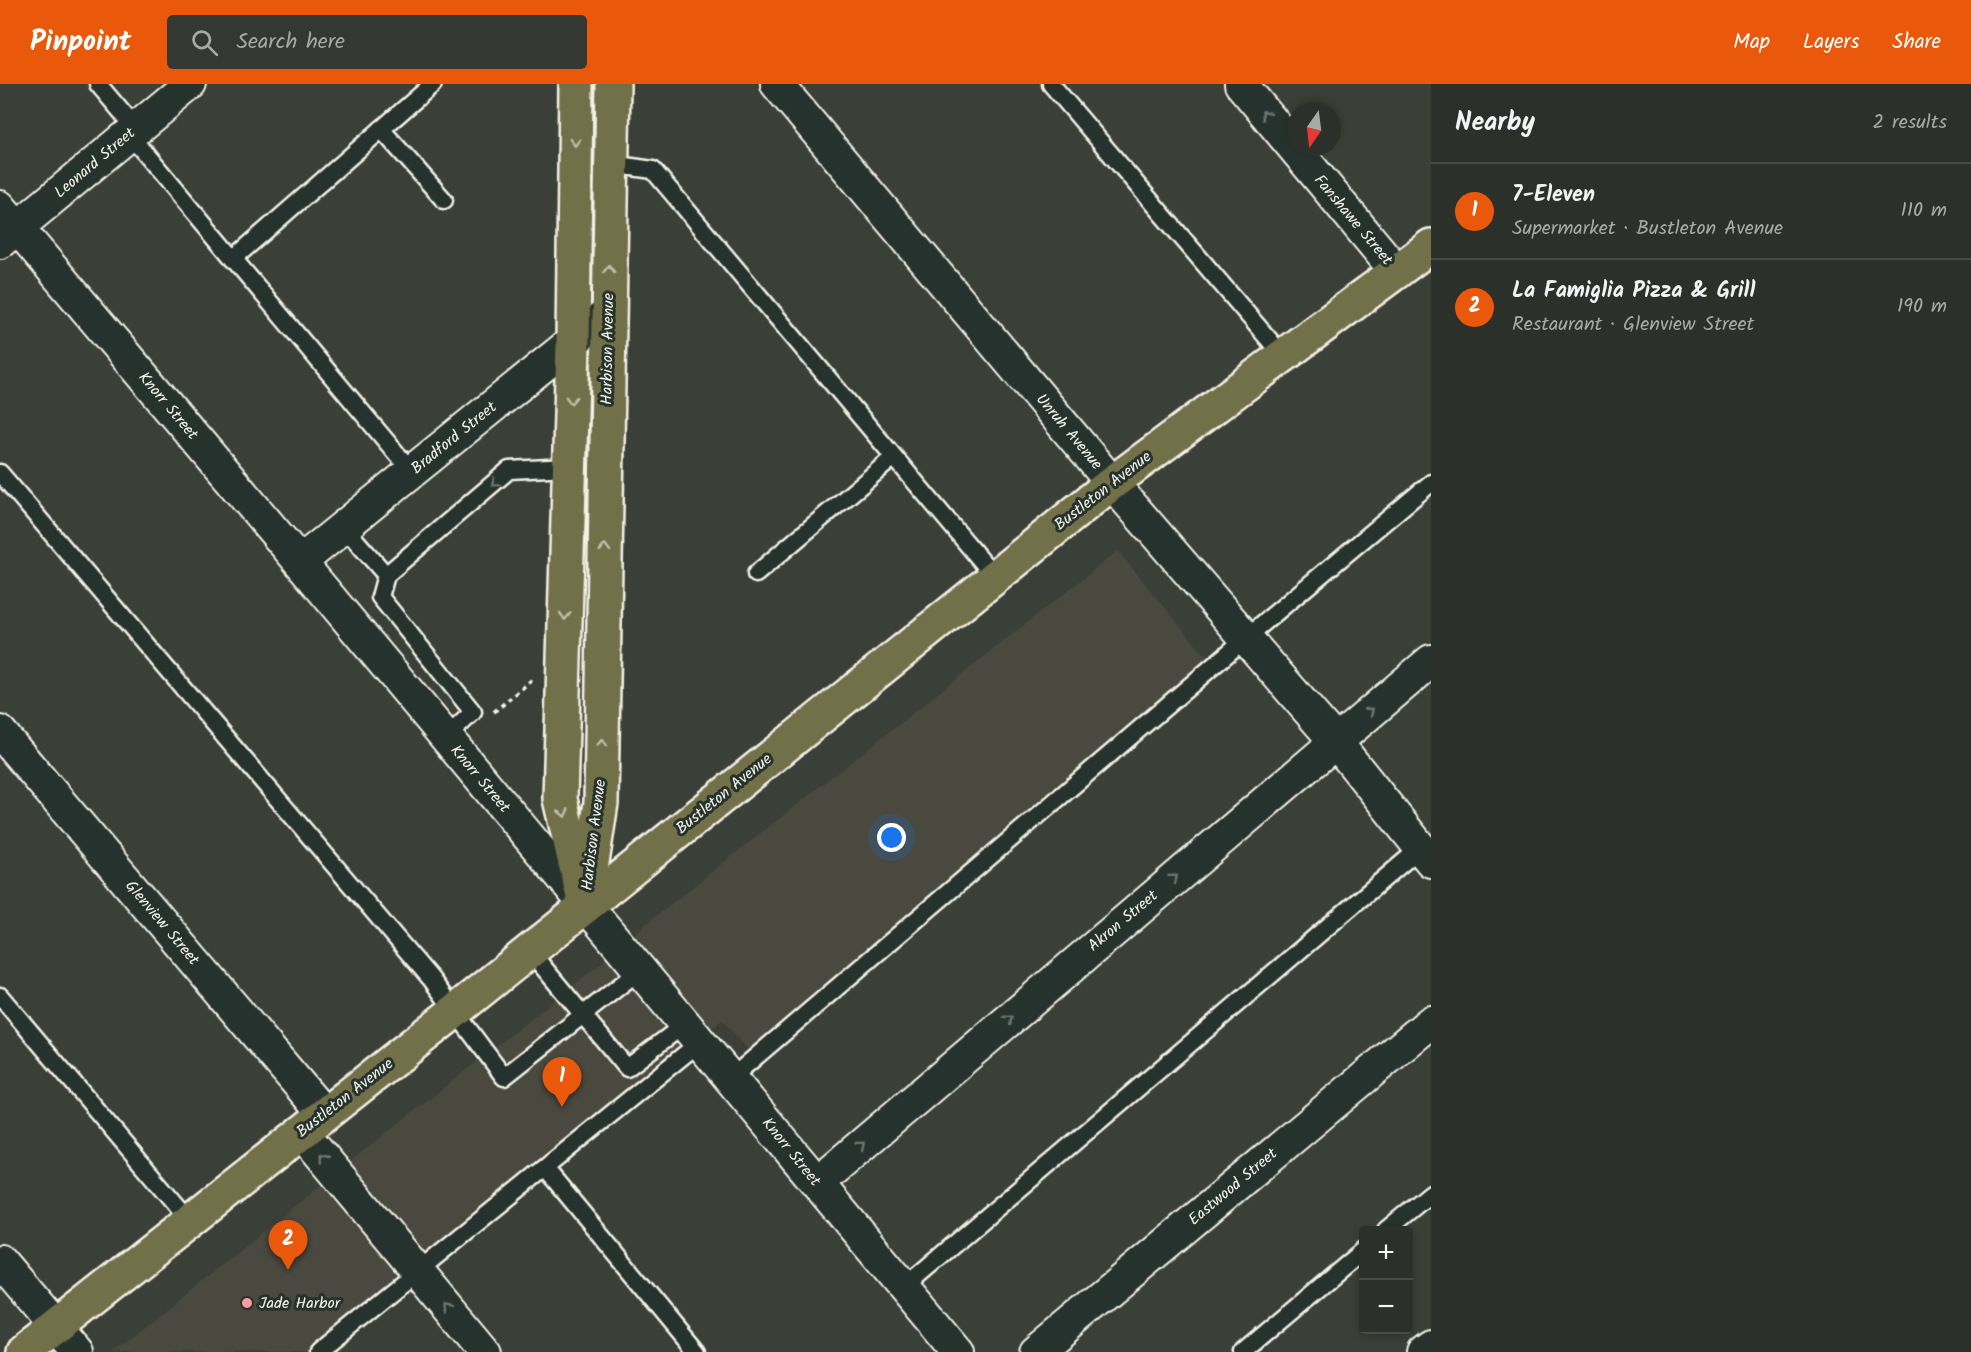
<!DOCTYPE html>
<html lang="en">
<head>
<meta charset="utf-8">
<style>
  body { margin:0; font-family:Kalam,sans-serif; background:#343832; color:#f1f3f6 }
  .controls { position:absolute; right:18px; bottom:18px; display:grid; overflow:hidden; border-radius:6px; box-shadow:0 3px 9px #0003 }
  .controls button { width:54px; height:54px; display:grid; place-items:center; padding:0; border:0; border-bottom:2px solid #484b47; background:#2c302a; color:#f1f3f6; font:30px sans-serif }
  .compass { position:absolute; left:1287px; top:18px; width:54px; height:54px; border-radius:50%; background:#2c302a; box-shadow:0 3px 9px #0003; rotate:194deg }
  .you { position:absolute; left:892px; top:754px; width:21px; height:21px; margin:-15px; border:4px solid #fff; border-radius:50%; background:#1a73e8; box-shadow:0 0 0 9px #1a73e833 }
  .badge { display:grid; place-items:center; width:39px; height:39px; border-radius:50%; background:#ea580c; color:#fff; font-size:20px; font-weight:700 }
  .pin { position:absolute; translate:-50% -50px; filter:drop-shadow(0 2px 3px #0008) }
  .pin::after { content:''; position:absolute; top:32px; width:21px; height:18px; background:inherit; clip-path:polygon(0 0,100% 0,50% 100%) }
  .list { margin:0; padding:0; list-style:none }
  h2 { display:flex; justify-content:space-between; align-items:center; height:78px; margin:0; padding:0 24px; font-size:26px }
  h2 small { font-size:20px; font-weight:400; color:#a6a9a8 }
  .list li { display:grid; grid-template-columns:39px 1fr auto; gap:18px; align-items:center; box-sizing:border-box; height:96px; padding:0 24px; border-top:2px solid #484b47 }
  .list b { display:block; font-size:22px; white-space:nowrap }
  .list p { margin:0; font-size:20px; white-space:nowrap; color:#a6a9a8 }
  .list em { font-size:20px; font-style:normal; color:#a6a9a8 }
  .icon { flex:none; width:33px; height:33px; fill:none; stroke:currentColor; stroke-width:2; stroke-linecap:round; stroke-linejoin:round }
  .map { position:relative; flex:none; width:1431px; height:1268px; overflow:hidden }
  header { display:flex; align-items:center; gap:36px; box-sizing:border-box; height:84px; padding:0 30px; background:#ea580c; color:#fff }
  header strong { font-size:28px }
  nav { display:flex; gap:33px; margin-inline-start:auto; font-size:21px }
  .search { width:420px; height:54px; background:#343832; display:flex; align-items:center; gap:15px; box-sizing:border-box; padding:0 21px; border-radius:6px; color:#a6a9a8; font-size:22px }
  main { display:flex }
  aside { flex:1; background:#2c302a }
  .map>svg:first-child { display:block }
  .built { fill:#48493f }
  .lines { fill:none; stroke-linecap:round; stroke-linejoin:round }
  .service-casing { stroke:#f4f1e8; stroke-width:21 }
  .minor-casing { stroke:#f4f1e8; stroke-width:36 }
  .primary-casing { stroke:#f4f1e8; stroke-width:38 }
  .path { stroke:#f4f1e8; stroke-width:4; stroke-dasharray:4.5 4.5; stroke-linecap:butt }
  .service { stroke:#26332d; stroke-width:16 }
  .minor { stroke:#26332d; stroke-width:32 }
  .primary { stroke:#726f4a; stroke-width:33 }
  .oneway { stroke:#6e766e }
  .oneway2 { stroke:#c0bda9 }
  .poi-dot { fill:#ff9aa2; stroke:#26332d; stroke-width:2 }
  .labels { text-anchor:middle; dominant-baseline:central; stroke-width:6; stroke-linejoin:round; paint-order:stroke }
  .street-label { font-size:16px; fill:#f4f1e8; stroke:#26332d }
  .poi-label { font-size:16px; fill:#f4f1e8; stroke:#26332d; text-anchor:start }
</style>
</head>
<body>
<header>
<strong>Pinpoint</strong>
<div class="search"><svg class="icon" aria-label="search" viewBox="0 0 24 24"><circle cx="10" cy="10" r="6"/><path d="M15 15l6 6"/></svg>Search here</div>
<nav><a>Map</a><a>Layers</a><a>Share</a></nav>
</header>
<main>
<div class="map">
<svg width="1431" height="1268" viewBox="0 0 1431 1268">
  <rect width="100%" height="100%" fill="#3a4038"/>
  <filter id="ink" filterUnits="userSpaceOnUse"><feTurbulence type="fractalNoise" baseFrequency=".0167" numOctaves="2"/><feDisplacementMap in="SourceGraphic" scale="12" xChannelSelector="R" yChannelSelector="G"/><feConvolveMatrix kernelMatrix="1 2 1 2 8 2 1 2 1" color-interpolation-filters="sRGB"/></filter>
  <g filter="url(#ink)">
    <path class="built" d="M1118,467l90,108 -457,394 -29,-33 -413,332h-196l243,-195 237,-187 54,-47z"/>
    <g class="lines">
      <defs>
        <path id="service" d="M98,0l38,45
          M1051,0l232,272
          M381,45l63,71
          M129,50l283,338
          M611,80l42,6 342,407
          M233,175l200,-175
          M0,389l431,506 73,98 136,-107
          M344,443l42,48 123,-105 60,-3
          M756,490l138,-117
          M386,491l-6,22 93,115 -27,26
          M529,866l98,118 58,-44
          M0,912l190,225
          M731,994l536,-458 164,-137
          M545,1084l152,184
          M1386,1146l45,-37
          M904,1203l522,-444
          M318,1268l382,-310
          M1243,1268l121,-102"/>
        <path id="minor" d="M777,0l335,399 223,258 96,120
          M1241,0l156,188
          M0,123l300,355 658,790
          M0,158l190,-158
          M300,478l308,-249
          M0,648l324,382
          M302,1048l183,220
          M817,1099l614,-522
          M0,1177l77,91
          M1036,1268l395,-330
          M1423,1268l8,-6"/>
        <path id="primary" d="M576,0l-3,259 -13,456 25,106
          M588,805l13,-86 12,-719
          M24,1268l430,-340 658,-529 319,-237"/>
      </defs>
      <use href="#service" class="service-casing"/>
      <use href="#minor" class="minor-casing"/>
      <use href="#primary" class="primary-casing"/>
      <path class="path" d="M494,628l40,-34"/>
      <use href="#service" class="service"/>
      <use href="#minor" class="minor"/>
      <use href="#primary" class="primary"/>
    </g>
    <defs><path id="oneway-chevron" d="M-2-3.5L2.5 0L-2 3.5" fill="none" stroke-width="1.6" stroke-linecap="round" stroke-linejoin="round" transform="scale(1.5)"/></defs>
    <g class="oneway">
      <use href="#oneway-chevron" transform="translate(1265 30) rotate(-130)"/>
      <use href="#oneway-chevron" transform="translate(495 399) rotate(140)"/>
      <use href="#oneway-chevron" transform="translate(1370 627) rotate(-40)"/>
      <use href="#oneway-chevron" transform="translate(1174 794) rotate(-40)"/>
      <use href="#oneway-chevron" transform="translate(1009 935) rotate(-40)"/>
      <use href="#oneway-chevron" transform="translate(861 1061) rotate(-40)"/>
      <use href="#oneway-chevron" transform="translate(323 1073) rotate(-129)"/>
      <use href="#oneway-chevron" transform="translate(448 1223) rotate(-130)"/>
    </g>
    <g class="oneway2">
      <use href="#oneway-chevron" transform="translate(575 58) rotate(91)"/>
      <use href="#oneway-chevron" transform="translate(609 185) rotate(-89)"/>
      <use href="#oneway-chevron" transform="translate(571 316) rotate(92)"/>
      <use href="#oneway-chevron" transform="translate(605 464) rotate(-89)"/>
      <use href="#oneway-chevron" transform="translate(565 532) rotate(92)"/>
      <use href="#oneway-chevron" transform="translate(602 659) rotate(-89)"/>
      <use href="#oneway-chevron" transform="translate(564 729) rotate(77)"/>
    </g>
  </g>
  <circle class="poi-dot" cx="247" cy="1219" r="6"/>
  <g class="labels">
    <g class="street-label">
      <text transform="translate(95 79) rotate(-40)">Leonard Street</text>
      <text transform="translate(1353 136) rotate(50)">Fanshawe Street</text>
      <text transform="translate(608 265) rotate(-89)">Harbison Avenue</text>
      <text transform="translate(168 322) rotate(50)">Knorr Street</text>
      <text transform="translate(1069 348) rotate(50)">Unruh Avenue</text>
      <text transform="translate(454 354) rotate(-39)">Bradford Street</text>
      <text transform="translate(1103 407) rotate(-38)">Bustleton Avenue</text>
      <text transform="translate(480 695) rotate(50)">Knorr Street</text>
      <text transform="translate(724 710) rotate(-39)">Bustleton Avenue</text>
      <text transform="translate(594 751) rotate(-83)">Harbison Avenue</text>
      <text transform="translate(1123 837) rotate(-40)">Akron Street</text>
      <text transform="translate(162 839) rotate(50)">Glenview Street</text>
      <text transform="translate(345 1014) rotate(-38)">Bustleton Avenue</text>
      <text transform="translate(791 1068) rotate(51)">Knorr Street</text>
      <text transform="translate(1233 1103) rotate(-40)">Eastwood Street</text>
    </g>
    <g class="poi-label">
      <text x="259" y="1219">Jade Harbor</text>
    </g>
  </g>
</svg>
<div class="controls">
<button>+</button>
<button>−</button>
</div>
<svg class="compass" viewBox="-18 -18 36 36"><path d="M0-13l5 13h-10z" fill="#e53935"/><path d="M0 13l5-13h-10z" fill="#a6a9a8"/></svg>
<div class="you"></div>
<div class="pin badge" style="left:562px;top:1023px">1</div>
<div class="pin badge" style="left:288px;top:1186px">2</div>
</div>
<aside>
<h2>Nearby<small>2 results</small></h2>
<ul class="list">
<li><span class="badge">1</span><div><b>7-Eleven</b><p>Supermarket · Bustleton Avenue</p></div><em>110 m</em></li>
<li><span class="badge">2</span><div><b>La Famiglia Pizza &amp; Grill</b><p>Restaurant · Glenview Street</p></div><em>190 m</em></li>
</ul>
</aside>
</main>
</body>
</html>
